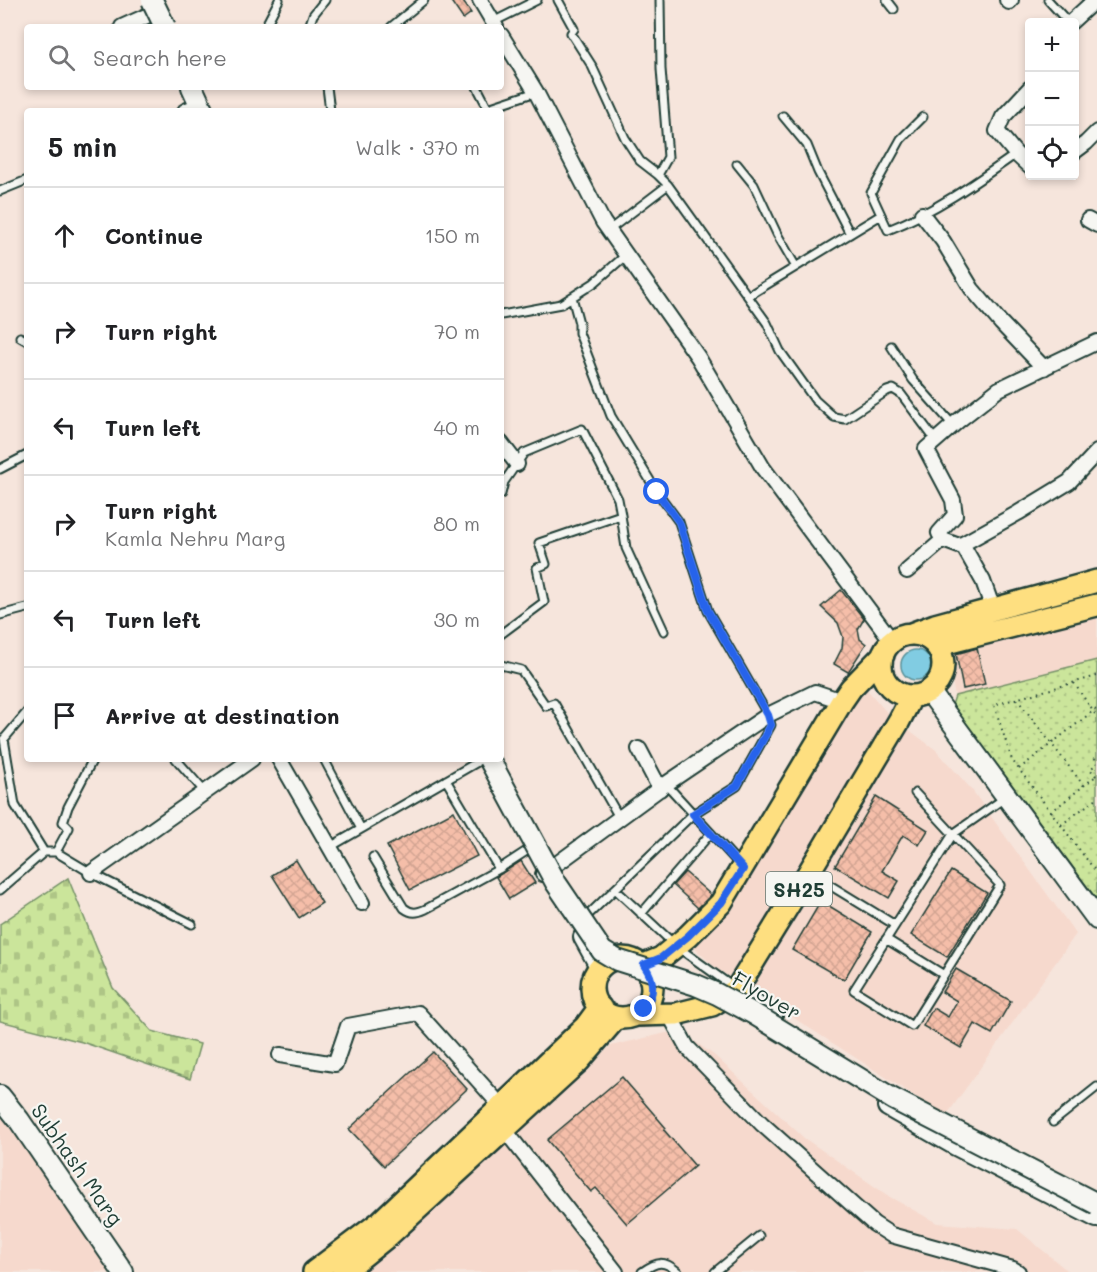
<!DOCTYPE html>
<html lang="en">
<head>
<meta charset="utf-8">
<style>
  body { margin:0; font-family:Mali,sans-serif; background:#f6f6f6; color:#202124 }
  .controls { position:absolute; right:18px; top:18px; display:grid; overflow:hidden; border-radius:6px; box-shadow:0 3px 9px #0003 }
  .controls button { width:54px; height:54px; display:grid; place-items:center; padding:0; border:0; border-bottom:2px solid #e0e0e0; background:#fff; color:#202124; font:30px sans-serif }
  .stop { position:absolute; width:18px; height:18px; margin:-14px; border:4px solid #2563eb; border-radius:50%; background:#fff }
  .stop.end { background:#2563eb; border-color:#fff; box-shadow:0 2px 6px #0008 }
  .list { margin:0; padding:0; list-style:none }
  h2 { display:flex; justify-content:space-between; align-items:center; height:78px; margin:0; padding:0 24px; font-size:26px }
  h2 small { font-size:20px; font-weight:400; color:#757577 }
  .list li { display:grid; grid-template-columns:39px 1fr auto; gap:18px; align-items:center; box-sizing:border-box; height:96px; padding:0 24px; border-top:2px solid #e0e0e0 }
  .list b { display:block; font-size:22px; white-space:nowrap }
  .list p { margin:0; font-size:20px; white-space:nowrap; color:#757577 }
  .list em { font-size:20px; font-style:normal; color:#757577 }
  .icon { flex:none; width:33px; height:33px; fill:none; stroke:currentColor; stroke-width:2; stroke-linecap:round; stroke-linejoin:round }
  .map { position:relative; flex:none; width:1097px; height:1272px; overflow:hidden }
  .search { position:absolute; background:#fff; box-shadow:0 3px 9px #0003; left:24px; top:24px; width:480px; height:66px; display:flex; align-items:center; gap:15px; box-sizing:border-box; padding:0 21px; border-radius:6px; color:#757577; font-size:22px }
  .panel { position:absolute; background:#fff; box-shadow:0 3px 9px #0003; left:24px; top:108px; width:480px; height:654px; border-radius:6px }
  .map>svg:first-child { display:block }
  .built { fill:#f6d9cd }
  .cemetery { fill:url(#cemetery-stones); stroke:#759168; stroke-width:1.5 }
  .park { fill:url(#park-dots); stroke:#759168; stroke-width:1.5 }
  .water { fill:#81cce2; stroke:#5a939c; stroke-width:1.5 }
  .building { fill:url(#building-cross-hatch); stroke:#1f3d34; stroke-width:1.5 }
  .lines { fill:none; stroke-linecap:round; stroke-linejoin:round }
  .lane-casing { stroke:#1f3d34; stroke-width:11 }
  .street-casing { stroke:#1f3d34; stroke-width:18 }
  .secondary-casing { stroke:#1f3d34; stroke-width:24 }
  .primary-casing { stroke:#1f3d34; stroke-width:26 }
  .path { stroke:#1f3d34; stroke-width:2; stroke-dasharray:1.5 4.5; stroke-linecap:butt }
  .lane { stroke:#f6f6f2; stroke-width:7 }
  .street { stroke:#f6f6f2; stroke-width:14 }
  .secondary { stroke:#f6f6f2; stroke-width:20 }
  .primary { stroke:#fedf80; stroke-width:21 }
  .secondary-bridge-casing { stroke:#1f3d34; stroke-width:24; stroke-linecap:butt }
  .secondary-bridge { stroke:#f6f6f2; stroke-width:20 }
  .route { stroke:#2563eb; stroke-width:8 }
  .labels { text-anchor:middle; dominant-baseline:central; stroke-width:4.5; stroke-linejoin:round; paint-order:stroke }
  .shield { fill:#f6f6f2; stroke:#60746d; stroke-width:1.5 }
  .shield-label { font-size:20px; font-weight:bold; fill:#1f3d34 }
  .street-label { font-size:21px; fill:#1f3d34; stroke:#f6f6f2 }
</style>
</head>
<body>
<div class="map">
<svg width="1097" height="1272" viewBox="0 0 1097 1272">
  <defs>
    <pattern id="cemetery-stones" width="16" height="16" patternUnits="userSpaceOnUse" patternTransform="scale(1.5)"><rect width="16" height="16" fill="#cbe59b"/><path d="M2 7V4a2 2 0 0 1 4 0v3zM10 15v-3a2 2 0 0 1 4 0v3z" fill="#aec586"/></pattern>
    <pattern id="park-dots" width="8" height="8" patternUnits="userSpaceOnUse" patternTransform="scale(1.5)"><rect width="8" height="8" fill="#cbe59b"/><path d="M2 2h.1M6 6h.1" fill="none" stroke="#aec586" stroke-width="1.8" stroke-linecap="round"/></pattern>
    <pattern id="building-cross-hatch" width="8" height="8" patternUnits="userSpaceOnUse" patternTransform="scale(1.5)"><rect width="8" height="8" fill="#f5bea9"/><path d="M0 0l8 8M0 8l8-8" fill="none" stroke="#d2a492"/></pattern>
  </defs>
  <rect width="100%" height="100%" fill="#f6e5dc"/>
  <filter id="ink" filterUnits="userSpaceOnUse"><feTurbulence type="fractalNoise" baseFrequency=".0167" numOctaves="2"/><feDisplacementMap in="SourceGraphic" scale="12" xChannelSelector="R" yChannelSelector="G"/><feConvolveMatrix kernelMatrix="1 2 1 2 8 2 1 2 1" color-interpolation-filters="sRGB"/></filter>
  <g filter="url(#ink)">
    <path class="built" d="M1097,617v43l-142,36 -8,-41z
      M865,687l24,28 47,35 36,40 104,144 -130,182 -230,-148 -23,-21 47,-52z
      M679,1030l36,26 89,82 86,59 47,26 80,6 52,43h-705l247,-226z
      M0,1115l86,112 29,45h-115z"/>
    <path class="cemetery" d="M68,878l45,110 39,43 48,13 -10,35 -108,-37 -82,-21v-97z"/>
    <path class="park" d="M1097,660v240l-146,-192 4,-12z"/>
    <path class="water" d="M901 665a15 15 0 1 1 30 0a15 15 0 1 1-30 0Z"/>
    <path class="building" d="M450,0h12l9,13 -8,6z
      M841,590l23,29 -6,10 2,10 6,5 -18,28 -14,-8 8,-16 1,-11 -5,-14 -17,-16z
      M977,648l8,36 -22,5 -7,-35z
      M876,797l52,33 -9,15 -16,-10 -21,36 17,10 -10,17 -54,-32z
      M454,811l23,45 -67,34 -23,-44z
      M296,860l26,43 -23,15 -27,-43z
      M521,861l14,22 -26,16 -13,-22z
      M951,871l36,22 -40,64 -36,-22z
      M685,872l26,23 -13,13 -25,-23z
      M821,901l51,31 -28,48 -52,-30z
      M956,969l55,32 -19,33 -17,-10 -14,24 -38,-22 10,-18 15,9 9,-16 -15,-9z
      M433,1052l34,37 -83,77 -35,-37z
      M622,1077l44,51 -2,2 31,36 -68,58 -31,-36 -5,4 -44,-52z"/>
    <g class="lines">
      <defs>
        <path id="lane" d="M558,0l16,29 -3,4 21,33 33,72 15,23 18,14 10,10 99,138 13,28 35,49 19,17 11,2 42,-28 6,-2 8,5 35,47
          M887,0l7,9
          M1048,0l20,22
          M493,22l44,-22
          M265,27l14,-27
          M309,27l4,-12 12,-15
          M391,27l33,-27
          M327,87l3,24
          M477,87l11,21
          M483,111l5,-3 48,-16
          M783,116l24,29 11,27 32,62
          M923,117l-22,22 -30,54 17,37c46,-18 87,-47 128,-76
          M737,164l17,21 23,49 19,33
          M658,175l10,-18 -7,-88 -1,-69
          M0,191l27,-11
          M609,230l59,-45
          M748,296l133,-81
          M572,297l7,26v10l32,83 46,76 22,30 29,89 60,104 3,10 -34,61 -44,28 -107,103
          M501,315l60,-11 33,-21 32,-28
          M20,337l7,4
          M891,346l22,34 40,45
          M0,469l27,-14
          M501,494l3,-12 20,-29 58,-24 36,70 3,16
          M0,615l27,-7
          M501,634l43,-32 -7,-34 9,-4 -7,-21 82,-28 5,33 38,83
          M501,665l20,5 25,36 8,-3 66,116
          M27,712l-23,27 11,66 29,47
          M176,759l28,32
          M324,759l37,70
          M666,784l75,82
          M915,793l85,92 -88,141 -58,-36 99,-156 53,-37
          M330,847l151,-87
          M56,852l13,-24 -6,-6 5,-15 25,-48
          M373,857l31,51c8,6 13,5 22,1l73,-40 -53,-89
          M499,869l29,-19
          M810,873l85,52
          M615,889l61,57 57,41
          M0,890l44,-38h12l35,21 101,51
          M641,914l70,-81
          M886,939l58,36
          M1053,1122l44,-35
          M642,1272c15,-11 22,-12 36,0
          M715,1272l44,-36"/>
        <path id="street" d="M480,0l16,27
          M1007,0l2,2 2,-2
          M1071,22l24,-22
          M122,27l29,-13
          M501,35l35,57 67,130 95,135 65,111 129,173
          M1030,88l-27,29 -6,14 19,23 14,13
          M185,111l7,-3
          M1074,152l12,-9 11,-11
          M922,214l21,27 29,48 29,34 43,45
          M1088,220l9,5
          M501,443l16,21
          M943,540l16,6 59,-33 51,-31 28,-30
          M962,544l21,37 10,28
          M907,571l36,-31 -4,-7 16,-18 -2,-15 -27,-51 32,-28 41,-32 98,-47
          M639,749l21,40
          M279,759l83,144
          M91,873l161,-114
          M543,874l123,-90 102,-69 47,-23 27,9
          M669,1014l18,33 75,77 112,100 17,11 122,34 5,3
          M280,1055l55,9 13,-38 70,-13 84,94
          M504,1129l112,143"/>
        <path id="secondary" d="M192,87l11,24
          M929,691l168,228
          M584,937l16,29
          M736,990l36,27
          M0,1096l19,24 104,152
          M888,1106l68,39 141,72"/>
        <path id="primary" d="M911,634l24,-9 162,-44
          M881 665a31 31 0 1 1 62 0a31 31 0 1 1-62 0Z
          M940,652l6,-9 151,-38
          M592 988a30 30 0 1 1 60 0a30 30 0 1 1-60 0Z
          M644,965l17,-7 27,-22 33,-33 121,-202 9,-13 32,-33
          M636,1015l40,-1 36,-9 24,-15 73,-118 90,-151 13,-25
          M314,1272l65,-49 207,-197 14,-19
          M343,1272l46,-37 190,-174 37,-43"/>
      </defs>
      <use href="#lane" class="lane-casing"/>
      <use href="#street" class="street-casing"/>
      <use href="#secondary" class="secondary-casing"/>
      <use href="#primary" class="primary-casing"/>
      <path class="path" d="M1097,676l-103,29 18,55 85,113
        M1074,683l23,34
        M1017,699l67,87
        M1019,769l78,-61
        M1096,776l-6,-7 7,-5 -3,-5 3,-2
        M1051,812l45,-36
        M1061,825l36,-27"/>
      <use href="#lane" class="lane"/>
      <use href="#street" class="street"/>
      <use href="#secondary" class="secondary"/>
      <use href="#primary" class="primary"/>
      <defs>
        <path id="secondary-bridge" d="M152,0l13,27
          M489,759l67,124 46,68 15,9 79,25 21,9 37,20 139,85 204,105"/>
      </defs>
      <use href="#secondary-bridge" class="secondary-bridge-casing"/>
      <use href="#secondary-bridge" class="secondary-bridge"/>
    </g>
  </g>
  <g class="lines" filter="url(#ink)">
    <path class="route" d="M644,1009c11,-16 11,-28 0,-44l17,-7 27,-22 33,-33 22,-34 -50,-55 44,-28 34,-61 -3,-10 -60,-104 -29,-89 -22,-30"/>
  </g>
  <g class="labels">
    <rect class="shield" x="766" y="872" width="66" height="34" rx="4.5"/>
    <g class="shield-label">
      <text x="799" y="889">SH25</text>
    </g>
    <g class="street-label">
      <text transform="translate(767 995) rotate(30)">Flyover</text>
      <text transform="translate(78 1164) rotate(55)">Subhash Marg</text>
    </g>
  </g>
</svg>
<div class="controls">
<button>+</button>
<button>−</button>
<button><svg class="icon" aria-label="locate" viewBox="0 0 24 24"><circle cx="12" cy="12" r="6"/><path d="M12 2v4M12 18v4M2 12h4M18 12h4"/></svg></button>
</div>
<div class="stop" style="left:657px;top:492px"></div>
<div class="stop end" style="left:644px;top:1009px"></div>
<div class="search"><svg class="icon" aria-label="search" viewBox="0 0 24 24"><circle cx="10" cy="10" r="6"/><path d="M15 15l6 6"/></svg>Search here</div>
<section class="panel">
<h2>5 min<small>Walk · 370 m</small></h2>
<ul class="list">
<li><svg class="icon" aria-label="ahead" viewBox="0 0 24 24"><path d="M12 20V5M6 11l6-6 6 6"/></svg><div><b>Continue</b></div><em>150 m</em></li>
<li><svg class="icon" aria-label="right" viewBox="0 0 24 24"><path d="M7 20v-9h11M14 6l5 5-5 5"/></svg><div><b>Turn right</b></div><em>70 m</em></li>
<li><svg class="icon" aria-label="left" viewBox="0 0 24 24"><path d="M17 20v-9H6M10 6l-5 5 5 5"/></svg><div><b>Turn left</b></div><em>40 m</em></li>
<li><svg class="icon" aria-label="right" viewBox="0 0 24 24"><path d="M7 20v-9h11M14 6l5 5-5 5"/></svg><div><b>Turn right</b><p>Kamla Nehru Marg</p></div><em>80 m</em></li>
<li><svg class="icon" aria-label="left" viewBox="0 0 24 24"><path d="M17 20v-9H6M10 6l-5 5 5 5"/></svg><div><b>Turn left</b></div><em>30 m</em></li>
<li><svg class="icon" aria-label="arrive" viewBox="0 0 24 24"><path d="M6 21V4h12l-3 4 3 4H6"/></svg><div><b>Arrive at destination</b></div></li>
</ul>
</section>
</div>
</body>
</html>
